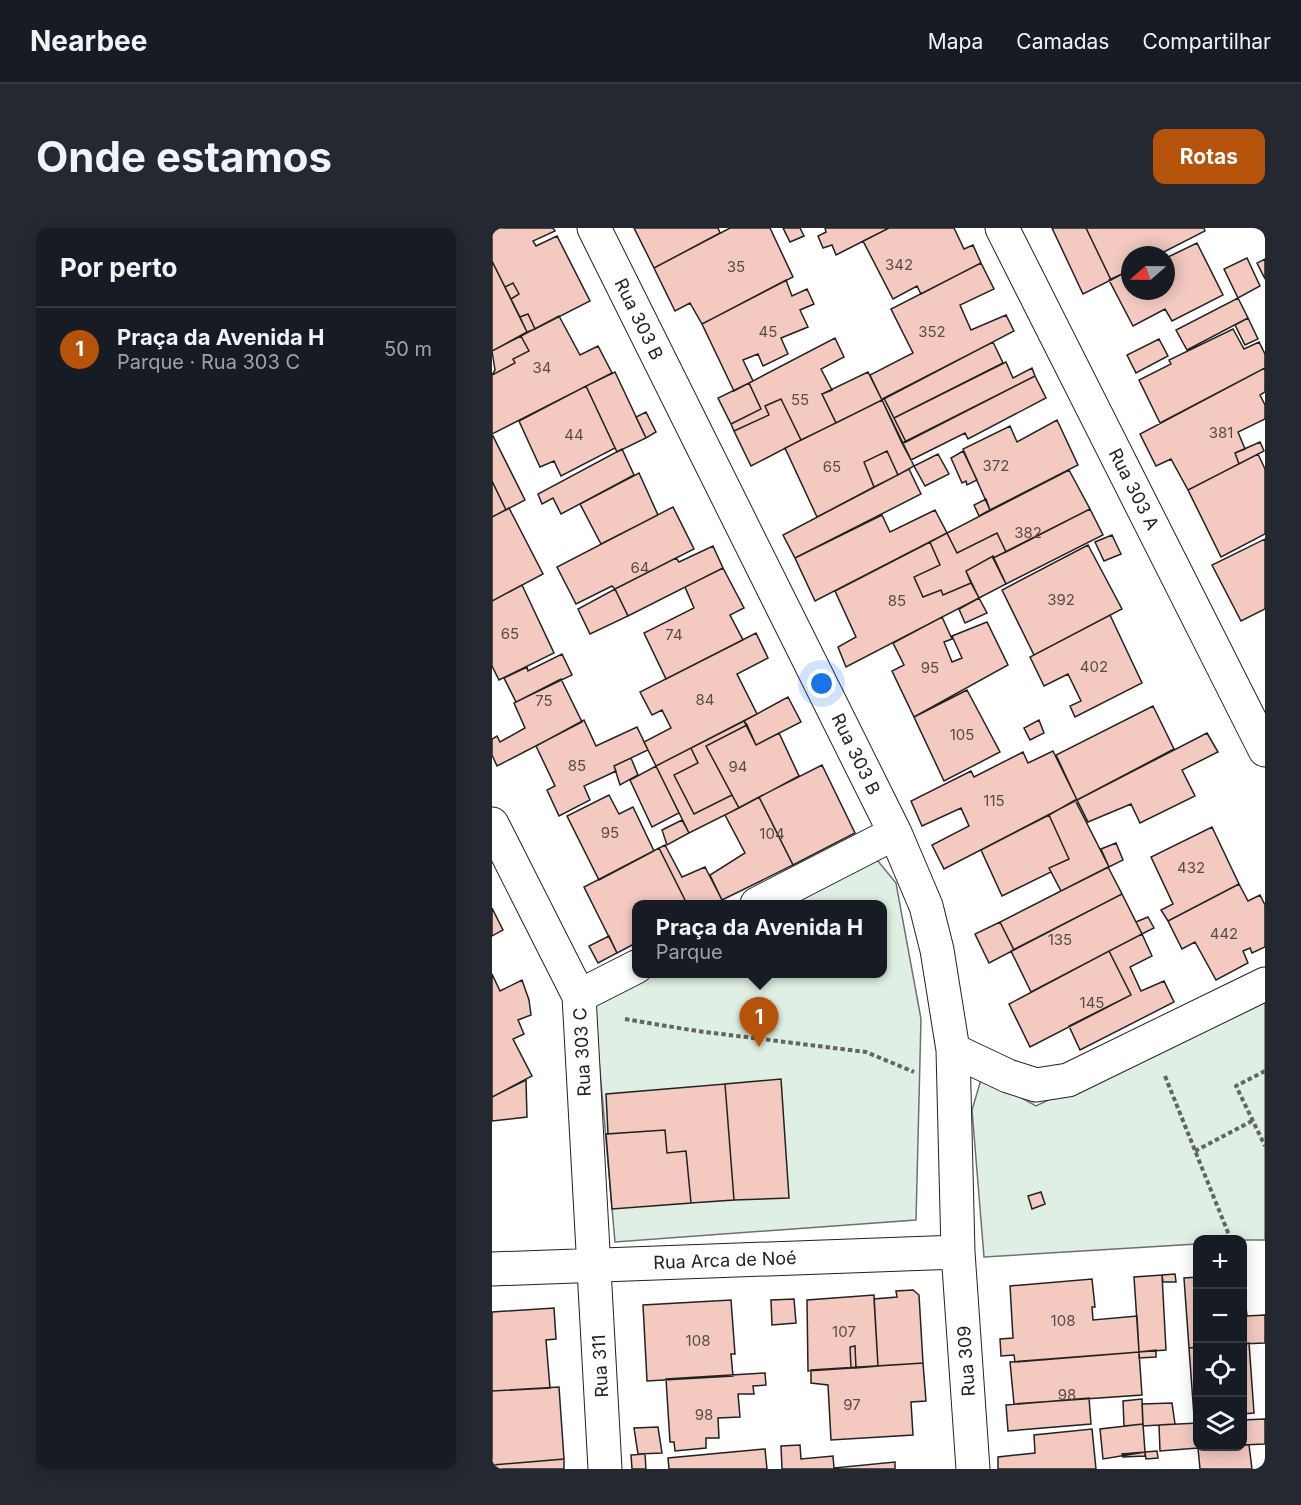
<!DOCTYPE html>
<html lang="pt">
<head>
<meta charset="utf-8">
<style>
  body { margin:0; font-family:Inter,sans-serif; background:#242831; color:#f1f3f6 }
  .controls { position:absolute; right:18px; bottom:18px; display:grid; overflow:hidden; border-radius:12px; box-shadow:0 3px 15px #0003 }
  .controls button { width:54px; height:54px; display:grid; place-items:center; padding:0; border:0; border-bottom:2px solid #363941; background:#171b24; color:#f1f3f6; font:30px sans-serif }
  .compass { position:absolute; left:629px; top:18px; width:54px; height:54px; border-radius:50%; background:#171b24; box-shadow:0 3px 15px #0003; rotate:250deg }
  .you { position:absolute; left:330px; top:456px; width:21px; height:21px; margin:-15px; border:4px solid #fff; border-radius:50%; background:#1a73e8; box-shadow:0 0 0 9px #1a73e833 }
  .badge { display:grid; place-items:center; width:39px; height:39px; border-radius:50%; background:#b45309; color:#fff; font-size:20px; font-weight:700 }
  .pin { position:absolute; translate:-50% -50px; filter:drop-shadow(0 2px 3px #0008) }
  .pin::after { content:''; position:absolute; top:32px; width:21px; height:18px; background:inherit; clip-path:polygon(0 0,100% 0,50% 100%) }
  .popup { position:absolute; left:140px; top:672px; width:255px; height:78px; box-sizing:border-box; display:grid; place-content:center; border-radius:12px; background:#171b24; filter:drop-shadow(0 2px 4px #0005); font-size:20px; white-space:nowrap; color:#9ea1a6 }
  .popup b { font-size:22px; color:#f1f3f6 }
  .popup::after { content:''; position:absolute; left:50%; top:100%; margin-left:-12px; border:12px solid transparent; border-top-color:#171b24 }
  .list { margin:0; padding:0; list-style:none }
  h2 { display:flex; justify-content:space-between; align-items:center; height:78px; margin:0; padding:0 24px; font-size:26px }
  h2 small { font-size:20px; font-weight:400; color:#9ea1a6 }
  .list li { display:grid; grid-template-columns:39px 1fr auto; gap:18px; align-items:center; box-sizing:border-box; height:84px; padding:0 24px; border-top:2px solid #363941 }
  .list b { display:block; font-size:22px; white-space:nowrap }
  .list p { margin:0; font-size:20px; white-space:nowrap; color:#9ea1a6 }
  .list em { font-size:20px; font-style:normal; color:#9ea1a6 }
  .icon { flex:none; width:33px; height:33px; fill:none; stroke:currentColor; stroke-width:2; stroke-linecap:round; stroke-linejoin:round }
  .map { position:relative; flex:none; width:773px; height:1241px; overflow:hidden; border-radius:12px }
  header { display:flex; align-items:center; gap:36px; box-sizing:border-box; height:84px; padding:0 30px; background:#171b24; border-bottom:2px solid #363941 }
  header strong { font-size:28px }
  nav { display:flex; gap:33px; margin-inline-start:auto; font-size:21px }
  .intro { display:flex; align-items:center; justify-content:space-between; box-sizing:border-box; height:144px; padding:0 36px }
  h1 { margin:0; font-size:42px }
  .button { padding:15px 27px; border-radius:12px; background:#b45309; color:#fff; font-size:21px; font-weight:700 }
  main { display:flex; gap:36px; padding:0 36px }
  aside { flex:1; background:#171b24; border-radius:12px; box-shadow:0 3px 15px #0003 }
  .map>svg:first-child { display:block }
  .green { fill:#e0efe3; stroke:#6f6f6f; stroke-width:1.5 }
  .building { fill:#f3c9c0; stroke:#222; stroke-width:1.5 }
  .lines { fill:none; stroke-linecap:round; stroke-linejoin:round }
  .street-casing { stroke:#222; stroke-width:35 }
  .path { stroke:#646464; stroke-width:4; stroke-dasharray:4.5 3; stroke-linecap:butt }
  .street { stroke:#fff; stroke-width:33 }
  .labels { text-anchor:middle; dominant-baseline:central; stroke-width:4.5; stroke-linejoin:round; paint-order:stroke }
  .number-label { font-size:15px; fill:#564c4a }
  .street-label { font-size:18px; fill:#222; stroke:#fff }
</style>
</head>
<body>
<header>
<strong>Nearbee</strong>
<nav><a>Mapa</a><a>Camadas</a><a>Compartilhar</a></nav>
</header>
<div class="intro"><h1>Onde estamos</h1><a class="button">Rotas</a></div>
<main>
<aside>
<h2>Por perto<small></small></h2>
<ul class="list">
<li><span class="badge">1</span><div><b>Praça da Avenida H</b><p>Parque · Rua 303 C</p></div><em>50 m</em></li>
</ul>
</aside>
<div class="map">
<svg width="773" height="1241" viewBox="0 0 773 1241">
  <rect width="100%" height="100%" fill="#fff"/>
  <path class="green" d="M377,622l27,33 25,136 -5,201 -301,22 -22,-250 43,-18h246v-70h-119z
    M773,769v243h-67l-1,4 -213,13 -12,-147 10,-34 54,30z"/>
  <path class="building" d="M0,0h61l2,3 -22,10 3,5 21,-10 33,65 -55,28 -7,-15 -8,3 -9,-18 8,-5 -6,-11 -8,4 -13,-26z
    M142,0h84l2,5 -66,35z
    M238,0h40l23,49 -91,47 -12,-21 -15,8 -21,-43z
    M291,0h17l4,8 -14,6z
    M333,0h64l-53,27 -4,-10 -9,3 -5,-12 8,-4z
    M397,0h65l10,21 9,-4 8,18 -60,31 -4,-8 -24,13 -30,-58z
    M560,0h34l25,52 -28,14z
    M594,0h118l1,3 -47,24h-28v15l-19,10z
    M705,15l26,52 -51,26 -7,-12 -32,17 -24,-46 21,-10v21h36v-33z
    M755,30l13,28 -22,12 -14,-29z
    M773,31v20l-8,-16z
    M0,33l35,71 -35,19z
    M489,35l13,26 -34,16 11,25 35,-15 8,16 -132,69 -12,-25 43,-22 -22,-44z
    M294,52l6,16 15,-7 7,15 -14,6 8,17 -27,11 7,16 -25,12 -5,-12 -15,6 10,21 -19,10 -32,-67z
    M21,55l6,11 -8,5 -6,-12z
    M746,70l10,20 -61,32 -11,-20z
    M36,86l7,15 -8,3 -7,-15z
    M67,88l21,39 18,-9 14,27 -120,61v-59l23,-12 -2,-4 16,-8 -8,-15z
    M756,90l10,21 -13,6 -10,-20z
    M741,101l11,20 15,-7 6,12v14l-105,55 -21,-43 32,-16 -2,-4z
    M29,108l8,15 -16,8 2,4 -23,12 3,-5 -3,-19z
    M343,110l9,19 -23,12 11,21 -10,4 14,29 -35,17 -20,-41 -16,7 4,9 -35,16 -3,-7 30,-15 -12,-26z
    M667,111l9,17 -32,17 -9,-18z
    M501,114l10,21 -109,55 -10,-20z
    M514,134l7,16 19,-10 3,8 -129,66 -12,-24z
    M773,140v24l-5,3 5,10v14l-27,13 7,17 -10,4 4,11 -51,26 -17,-31 -15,7 -16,-32z
    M123,144l31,66 -29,14 -31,-66z
    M376,144l14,28 -46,23 -14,-29z
    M543,148l11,22 -78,41 -3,-6 -54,27 -9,-17z
    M257,155l12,26 -30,15 -13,-26z
    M94,158l29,62 -54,28 -7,-15 -14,6 -21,-46z
    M392,170l22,44 -4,1 -20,-43z
    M289,171l20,41 -50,26 -17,-35 35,-16 -4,-9z
    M390,172l32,66 -16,9 -11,-24 -23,11 10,25 -57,30 -32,-69z
    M154,184l10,20 -10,6 -10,-21z
    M565,192l21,45 -88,45 -27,-61 47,-23 7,16z
    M0,206l33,66 -19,10 -14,-29z
    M768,214l4,9 -25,13 -4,-11z
    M130,221l12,26 -73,39 -8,-16 -11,6 -4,-10z
    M395,223l11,24 -24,12 -10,-25z
    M471,223l14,29 -10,5 -1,-4 -4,2 -11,-25z
    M446,226l11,20 -24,12 -11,-20z
    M766,226l7,15v65l-44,23 -33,-67z
    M417,241l12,25 -126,64 -12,-23z
    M577,242l21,39 -84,43 -9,-19 -40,20 -10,-20z
    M147,245l19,42 -57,29 -21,-40z
    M0,253l14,29 -14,7z
    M494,271l4,11 -11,6 -5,-11z
    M181,279l21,42 -79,40 -3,-3 -36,18 -19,-37z
    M17,280l34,66 -51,27v-84z
    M598,281l13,26 -97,49 -13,-26z
    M443,282l12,23 -132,68 -20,-43 87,-43 8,17z
    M455,305l10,20 40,-20 9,19 -13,6v-2l-27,15 5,12 -28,12 -2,-5 -18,7 -9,-20 26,-12 -10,-23z
    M620,307l9,19 -17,7 -9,-19z
    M773,311v70l-24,12 -29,-56z
    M438,314l10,23 -26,12 9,20 18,-7 2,5 28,-12 8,15 -133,69 -8,-20 18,-10 -21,-46z
    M596,317l34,64 -88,46 -32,-65z
    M221,318l10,22 -95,48 -13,-27 61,-31 3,4z
    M501,328l13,28 -27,14 -13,-27z
    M231,340l21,40 -14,7 13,25 -77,39 -22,-46 50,-25 -9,-21z
    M30,357l32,68 -55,27 -7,-14v-65z
    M123,361l13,27 -38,18 -12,-25z
    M487,370l8,15 -22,10 -6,-14z
    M618,387l32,68 -67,34 -5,-11 11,-5 -13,-27 -24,12 -14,-29z
    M450,389l10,22 -8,3 8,20 10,-4 -10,-22 35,-14 21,43 -94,52 -22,-46 12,-6 -11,-22z
    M264,405l12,25 -31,16 20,40 -101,52 -12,-24 27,-14 -9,-18 -10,5 -12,-23z
    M70,426l10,21 -56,27 -12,-24 23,-11 1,4z
    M69,451l21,43 -85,44 -5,-11v-16l5,-3 3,6 25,-14 -11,-25z
    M475,462l33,62 -56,29 -30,-64z
    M296,469l13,25 -45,23 -12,-24z
    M661,478l21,43 -97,51 -21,-45z
    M92,492l12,26 41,-19 11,23 -34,16 2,5 -32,15 6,14 -31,16 -12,-26 8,-4 -19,-40z
    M547,492l5,13 -14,7 -6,-12z
    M252,493l3,4 -41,21 26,49 -38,19 -20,-39 24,-12 -7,-15z
    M255,497l9,20 23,-12 20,43 -60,32 -33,-62z
    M715,505l11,19 -36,18 13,26 -55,27 -9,-19 -43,18 -11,-22z
    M199,520l7,15 -24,12 20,39 38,-19 7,13 -50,25 -33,-67z
    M561,523l24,49 -133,69 -12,-24 37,-19 -8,-18 -39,18 -11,-25 60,-30 3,6 49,-25 5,11z
    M139,530l7,17 -18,10 -6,-19z
    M330,537l33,68 -62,32 -34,-68z
    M164,538l23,47 -27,14 -22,-47z
    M117,567l10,19 14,-7 21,44 -55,29 -32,-64z
    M267,569l34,68 -71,35 -12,-25 35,-22 -20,-38z
    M583,572l34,67 -48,24 -12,-23 20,-9 -20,-44z
    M557,587l20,44 -20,9 2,4 -49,24 -21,-46z
    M190,592l7,13 -22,12 -5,-15z
    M720,599l27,57 -71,37 -7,-11 12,-6 -22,-47z
    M624,615l7,17 -14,7 -8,-18z
    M173,617l17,32 23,-10 17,33 -8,4h-27l-28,-56z
    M167,620l28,56h-51v39l-19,10 -33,-66z
    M616,639l14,27 -108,56 -14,-28z
    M747,656l9,17 12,-6 5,10v42l-13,6 -2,-5 -7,3 5,12 -32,17 -21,-38 -13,7 -14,-28z
    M630,666l20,40 -111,58 -20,-41z
    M0,680l11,22 -11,6z
    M656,689l6,11 -12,6 -6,-12z
    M508,694l14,28 -25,13 -14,-29z
    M650,706l10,22 -22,11 11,24 23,-10 10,21 -94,48 -11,-24 62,-31 -22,-44z
    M117,708l8,17 -19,10 -9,-17z
    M617,723l22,44 -101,52 -21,-43z
    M0,746l8,17 22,-11 7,20 2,15 -13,5 6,14 -11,5 19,37 -40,21z
    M289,851l8,119 -55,2 -9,-116z
    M34,852l1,37 -35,4v-24z
    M233,856l9,116 -43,3 -5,-52 -19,2 -2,-23 -57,4 -2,-40z
    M173,902l2,23 19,-2 5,52 -79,6 -6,-75z
    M549,964l4,12 -13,5 -4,-13z
    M683,1046l1,8h-13l-1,-7z
    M750,1046l5,42 18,-1v28l-23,1z
    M670,1047l4,75 -27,2 -5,-75z
    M706,1049v70l-9,1 -5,-70z
    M600,1051l3,28h-3l1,13 44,-4 2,36 -124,10 -1,-7 -13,1 -1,-17 13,-1 -3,-52z
    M421,1062l6,5 4,68 -45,3 -4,-67 23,-2 -1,-6z
    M382,1067l4,71 -22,2 -1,-22 -5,1 1,21 -43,3 -1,-71z
    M302,1071l2,24 -24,2 -1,-25z
    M239,1072l4,54h-4l2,22 -86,5 -4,-76z
    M62,1080l2,31 -10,1 4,48 -58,3v-79z
    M757,1115l5,70 -12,1v-70z
    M363,1118l1,22h-5l-1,-21z
    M706,1119v69h-4l-5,-68z
    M664,1122v7l-17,1v-6z
    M647,1124l3,43 -128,9 -4,-42z
    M431,1135l3,38 -15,1 2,33 -82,5 -3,-55 -17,-2v-13z
    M273,1145l1,12 -13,1 1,8h-16l2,23 -22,1 1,20h-13v10l-31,3 -1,-9h-4l-4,-63z
    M67,1159l5,72 -72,6v-74z
    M597,1170l2,26 -83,7 -2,-26z
    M650,1171l1,25 -19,2 -1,-25z
    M680,1175l3,21 -32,2 -1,-22z
    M773,1191v25l-23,1v-25z
    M706,1195v23h26l-64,5 -1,-26z
    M651,1196l2,28 -42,7 -3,-30z
    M166,1199l4,26 -24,1 -4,-26z
    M600,1201l4,40h-98v-12l37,-4 -1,-18z
    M308,1217l1,14 32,-3 1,12 61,-6v7h-113l-1,-23z
    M750,1217h7l3,24h-52l-2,-21z
    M273,1221l2,20h-98l-1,-11z
    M665,1223l1,7 -12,1 -1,-7z
    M653,1224v4l-22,1 -1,-3z
    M139,1227l14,-1 1,15h-14z
    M72,1231v10h-72v-4z"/>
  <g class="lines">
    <defs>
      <path id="street" d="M102,0l301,605 31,73 11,44 16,100 5,202 15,217
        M510,0l263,522
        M0,596l87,172 26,473
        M265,676l138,-71
        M87,768l57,-29
        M461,822l55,26 28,9 32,-5 197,-96
        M0,1041l466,-17"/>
    </defs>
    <use href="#street" class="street-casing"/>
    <path class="path" d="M133,791l72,12 169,21 48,20
      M773,843l-29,15 29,60
      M673,848l66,164
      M703,923l57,-30"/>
    <use href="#street" class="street"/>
  </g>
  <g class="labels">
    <g class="number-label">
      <text x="407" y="36">342</text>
      <text x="244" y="38">35</text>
      <text x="276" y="103">45</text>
      <text x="440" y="103">352</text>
      <text x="50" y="139">34</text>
      <text x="308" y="171">55</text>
      <text x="729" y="204">381</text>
      <text x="82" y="206">44</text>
      <text x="504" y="237">372</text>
      <text x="340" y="238">65</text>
      <text x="536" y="304">382</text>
      <text x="148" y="339">64</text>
      <text x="569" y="371">392</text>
      <text x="405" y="372">85</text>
      <text x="18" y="405">65</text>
      <text x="182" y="406">74</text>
      <text x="602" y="438">402</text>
      <text x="438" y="439">95</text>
      <text x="213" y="471">84</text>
      <text x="52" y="472">75</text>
      <text x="470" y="506">105</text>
      <text x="85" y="537">85</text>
      <text x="246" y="538">94</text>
      <text x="502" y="572">115</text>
      <text x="118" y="604">95</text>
      <text x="280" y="605">104</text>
      <text x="699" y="639">432</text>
      <text x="732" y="705">442</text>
      <text x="568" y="711">135</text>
      <text x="600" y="774">145</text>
      <text x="571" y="1092">108</text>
      <text x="352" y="1103">107</text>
      <text x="206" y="1112">108</text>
      <text x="575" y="1166">98</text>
      <text x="360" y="1176">97</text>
      <text x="212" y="1186">98</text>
    </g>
    <g class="street-label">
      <text transform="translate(147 91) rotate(64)">Rua 303 B</text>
      <text transform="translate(642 261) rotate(63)">Rua 303 A</text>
      <text transform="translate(364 526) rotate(64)">Rua 303 B</text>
      <text transform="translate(90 824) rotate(-93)">Rua 303 C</text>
      <text transform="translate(233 1032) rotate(-2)">Rua Arca de Noé</text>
      <text transform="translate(474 1133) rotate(-94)">Rua 309</text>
      <text transform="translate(108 1138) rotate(-93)">Rua 311</text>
    </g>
  </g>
</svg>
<div class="controls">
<button>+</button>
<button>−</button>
<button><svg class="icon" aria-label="locate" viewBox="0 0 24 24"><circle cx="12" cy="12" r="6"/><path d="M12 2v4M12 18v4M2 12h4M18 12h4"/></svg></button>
<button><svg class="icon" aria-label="layers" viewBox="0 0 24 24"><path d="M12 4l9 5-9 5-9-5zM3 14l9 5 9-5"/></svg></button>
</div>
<svg class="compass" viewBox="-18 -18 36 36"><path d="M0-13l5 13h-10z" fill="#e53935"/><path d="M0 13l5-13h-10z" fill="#9ea1a6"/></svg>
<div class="you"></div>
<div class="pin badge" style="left:267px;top:819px">1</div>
<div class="popup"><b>Praça da Avenida H</b>Parque</div>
</div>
</main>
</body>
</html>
